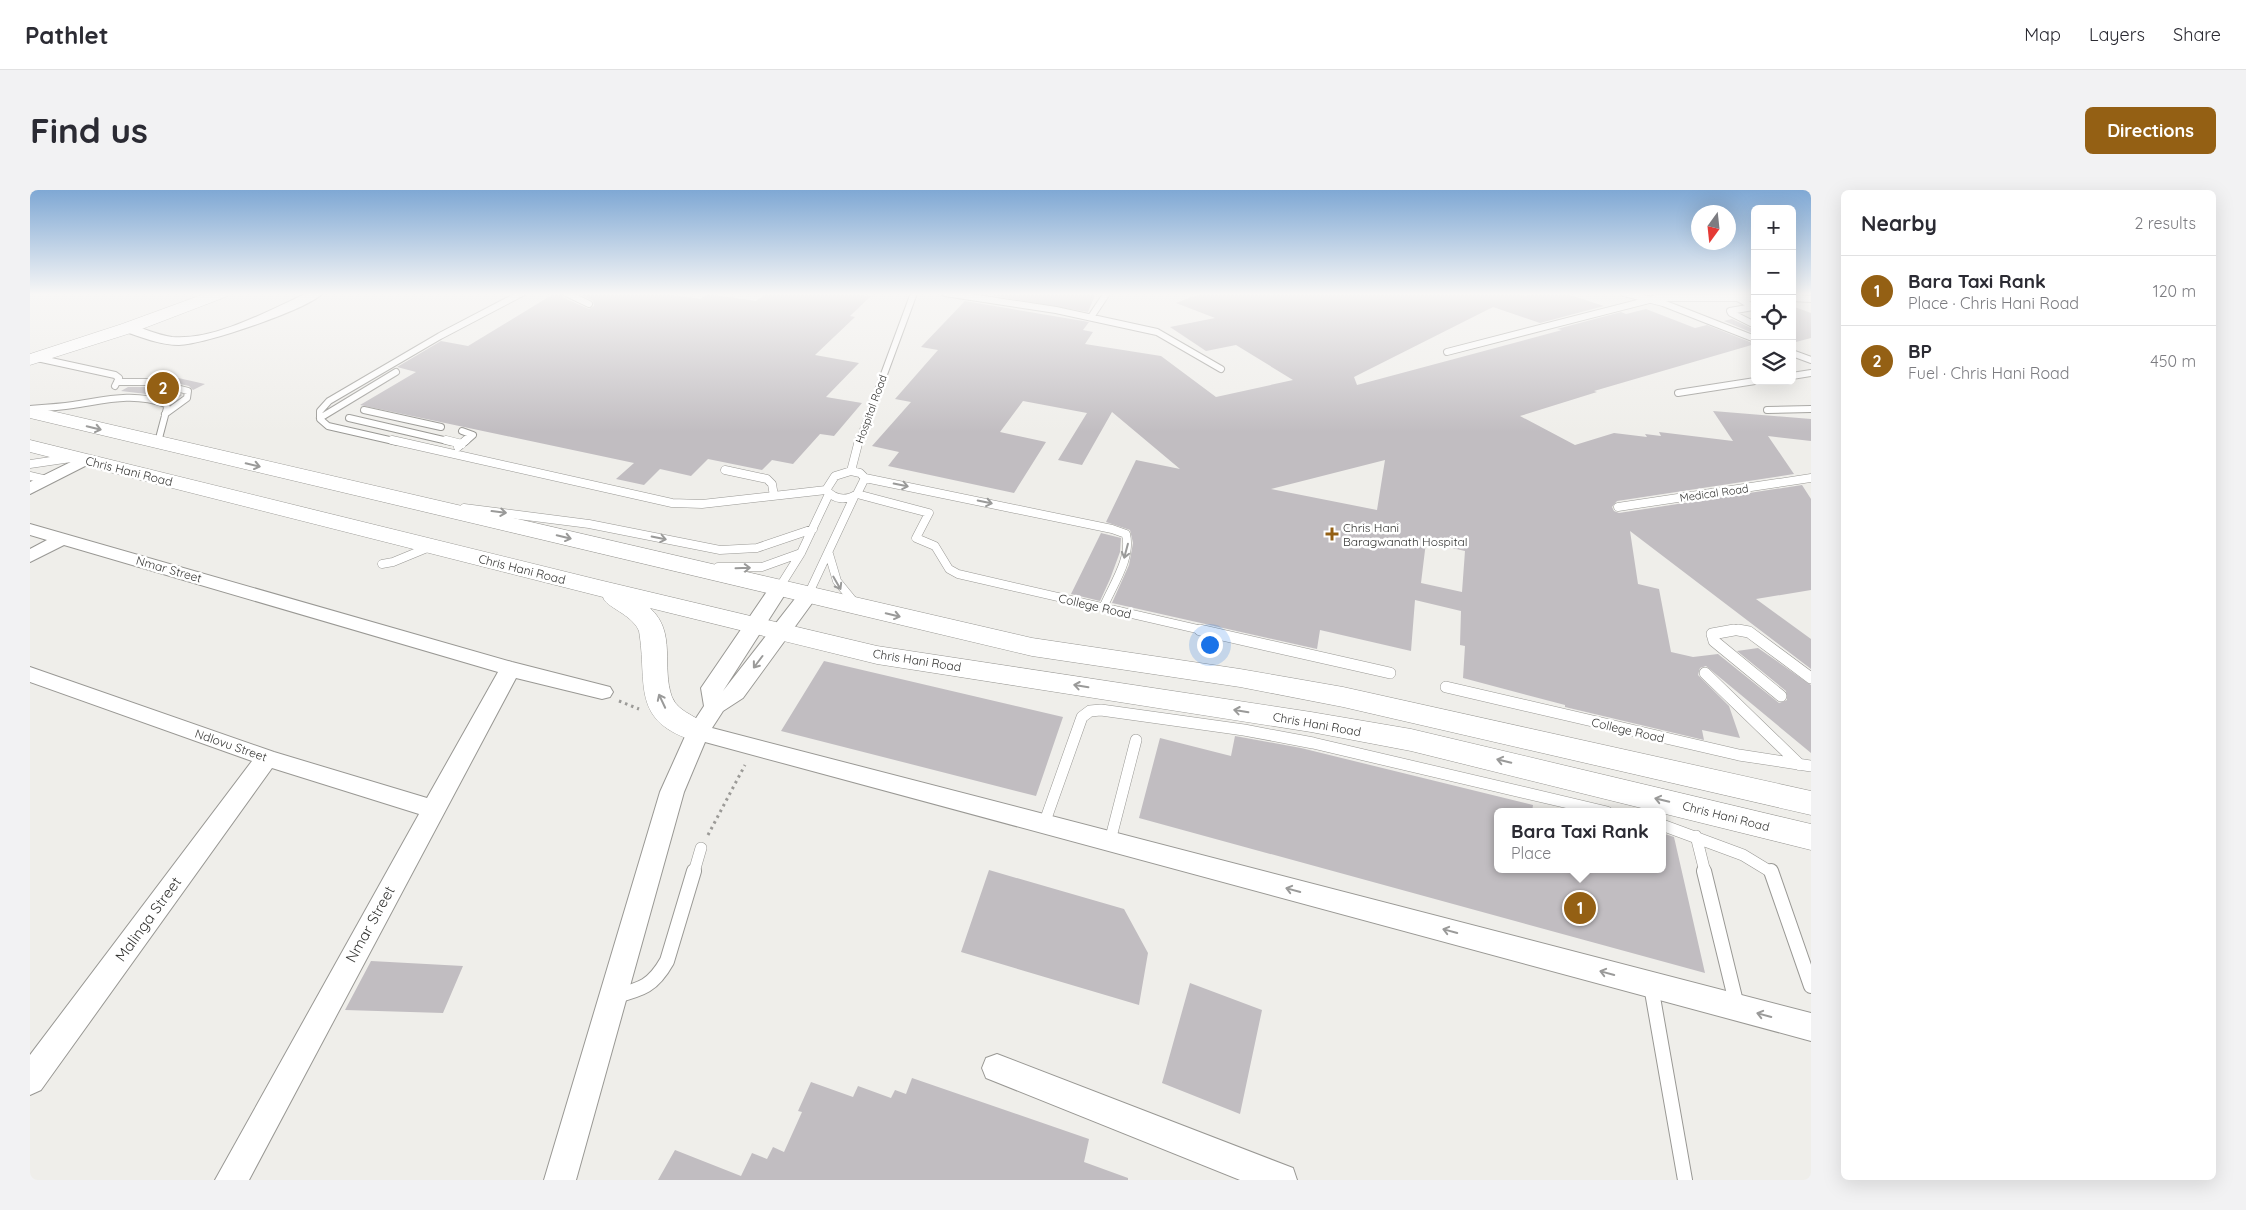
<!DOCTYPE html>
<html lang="en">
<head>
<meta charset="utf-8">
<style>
  body { margin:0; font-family:Quicksand,sans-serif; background:#f2f2f3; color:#2b2b33 }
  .controls { position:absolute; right:15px; top:15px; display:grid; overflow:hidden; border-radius:8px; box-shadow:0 5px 20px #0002 }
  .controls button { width:45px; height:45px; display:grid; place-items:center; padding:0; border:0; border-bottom:1px solid #e1e1e2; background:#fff; color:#2b2b33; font:25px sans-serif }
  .compass { position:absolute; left:1661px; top:15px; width:45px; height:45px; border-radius:50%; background:#fff; box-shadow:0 5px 20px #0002; rotate:195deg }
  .you { position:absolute; left:1179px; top:454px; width:18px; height:18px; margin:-12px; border:4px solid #fff; border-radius:50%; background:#1a73e8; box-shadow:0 0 0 8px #1a73e833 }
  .badge { display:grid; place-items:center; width:32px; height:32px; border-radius:50%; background:#946014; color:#fff; font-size:16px; font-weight:700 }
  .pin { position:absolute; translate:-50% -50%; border:2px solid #fff; box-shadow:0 1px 5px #0006 }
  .popup { position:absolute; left:1464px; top:618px; width:172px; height:65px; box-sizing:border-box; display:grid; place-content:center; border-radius:8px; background:#fff; filter:drop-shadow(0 1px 4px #0005); font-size:16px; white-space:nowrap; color:#7c7c81 }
  .popup b { font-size:19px; color:#2b2b33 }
  .popup::after { content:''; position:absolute; left:50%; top:100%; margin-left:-10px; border:10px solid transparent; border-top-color:#fff }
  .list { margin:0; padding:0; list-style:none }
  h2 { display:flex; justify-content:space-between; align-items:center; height:65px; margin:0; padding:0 20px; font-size:21px }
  h2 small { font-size:16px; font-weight:400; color:#7c7c81 }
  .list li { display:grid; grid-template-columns:32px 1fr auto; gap:15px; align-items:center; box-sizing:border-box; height:70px; padding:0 20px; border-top:1px solid #e1e1e2 }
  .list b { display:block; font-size:19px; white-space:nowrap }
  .list p { margin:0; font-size:16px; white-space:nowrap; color:#7c7c81 }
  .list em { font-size:16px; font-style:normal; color:#7c7c81 }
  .icon { flex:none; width:28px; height:28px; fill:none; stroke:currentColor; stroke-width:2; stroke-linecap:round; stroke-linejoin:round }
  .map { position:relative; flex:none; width:1781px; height:990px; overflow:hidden; border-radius:8px }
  header { display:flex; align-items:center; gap:30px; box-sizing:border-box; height:70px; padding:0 25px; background:#fff; border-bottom:1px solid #e1e1e2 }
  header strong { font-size:24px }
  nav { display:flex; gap:28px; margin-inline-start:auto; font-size:18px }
  .intro { display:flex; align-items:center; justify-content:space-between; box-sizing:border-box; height:120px; padding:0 30px }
  h1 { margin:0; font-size:35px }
  .button { padding:12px 22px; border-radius:8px; background:#946014; color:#fff; font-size:18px; font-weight:700 }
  main { display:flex; gap:30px; padding:0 30px }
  aside { flex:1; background:#fff; border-radius:8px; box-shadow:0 5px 20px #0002 }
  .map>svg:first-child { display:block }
  .building { fill:#c1bdc1; fill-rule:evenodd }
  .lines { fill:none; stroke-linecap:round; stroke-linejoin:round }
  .lane-far3-casing { stroke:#999894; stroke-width:8 }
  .lane-far2-casing { stroke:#999894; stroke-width:9 }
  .lane-far1-casing { stroke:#999894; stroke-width:12 }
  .lane-casing { stroke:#999894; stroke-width:16 }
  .street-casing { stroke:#999894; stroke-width:2 }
  .secondary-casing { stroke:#999894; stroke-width:1 }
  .path { stroke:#9b9a97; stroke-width:3; stroke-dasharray:2.5 4; stroke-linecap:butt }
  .lane-far3 { stroke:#fff; stroke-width:6 }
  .lane-far2 { stroke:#fff; stroke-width:8 }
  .lane-far1 { stroke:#fff; stroke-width:11 }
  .lane { stroke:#fff; stroke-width:14 }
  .street { fill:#fff; fill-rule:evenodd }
  .secondary { fill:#fff; fill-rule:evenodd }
  .oneway { stroke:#9a9a99 }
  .poi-dot { fill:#946014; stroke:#fff; stroke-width:2 }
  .labels { text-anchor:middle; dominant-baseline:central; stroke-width:5; stroke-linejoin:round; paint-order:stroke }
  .far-street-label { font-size:11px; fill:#353533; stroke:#fff }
  .street-label { font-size:12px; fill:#353533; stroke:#fff }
  .poi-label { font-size:12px; fill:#353533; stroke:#fff; text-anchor:start }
  .near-street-label { font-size:15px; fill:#353533; stroke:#fff }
</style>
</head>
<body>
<header>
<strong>Pathlet</strong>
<nav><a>Map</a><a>Layers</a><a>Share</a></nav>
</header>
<div class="intro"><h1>Find us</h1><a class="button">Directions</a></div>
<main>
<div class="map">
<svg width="1781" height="990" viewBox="0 0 1781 990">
  <rect width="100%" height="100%" fill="#efeeea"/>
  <path class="building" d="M525,103h6l3,5 25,11 5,-3 -1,-5 -15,-8h82l40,6 8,-5 48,7 11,-8h82l22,3 -21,20 5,1 -40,38 44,8 -33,34 36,6 -28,33 -14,-2 -27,30 -21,-4 -10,10 -54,-11 -17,17 -31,-7 -16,16 -28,-6 18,-16 -274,-58 56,-33 -19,-5 44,-26 27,5z
    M948,103h118l-8,19z
    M1172,103h319l-2,1 6,2 10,-3h29l40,13 -64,17 -47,-16 -139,70 3,8 205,-55 -5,-1 64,-17 5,2 20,-5 49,19 12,-3 48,19 -161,47 3,1 -77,24 55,29 39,-12 33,4 -2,-3 16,2 -2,-4 74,9 -20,-30 98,8v22l-43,-5 26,38 -177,27 -5,6 2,4 5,2 183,-28 9,14v91l-55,9 55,40v30l-181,-138 8,53 21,5 12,63 22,5 25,-3 61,49 8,-3 -1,-9 -49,-40 21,-3 53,37v68l-105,-87 -6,2 -2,7 31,31 11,32 -38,-8 2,10 -139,-33v-2l-102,-27 2,-32 -5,-1 1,-34 -46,-11 -4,51 -91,-21 -3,19 -205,-46 17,-38 4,-22 -3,-13 -24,-8 30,-62 44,9 -68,-57 -30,53 -24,-5 29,-47 -64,-12 -23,31 46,10 -32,51 -126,-27 11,-14 -27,-6 39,-44 -16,-3 43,-49 -17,-3 44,-46 124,21 -6,8 10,2 -8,12 76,12 55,41 77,-17 -57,-35 -30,6 -36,-24 45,-9 -39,-15zM1355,270l-8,50 -106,-21zM1396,352l39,9 -3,41 -41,-9z
    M1762,116l19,7v25l-19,5z
    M1702,129l23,11v4l-31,-13z
    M126,183l49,11 -12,6 -4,-4 -40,-9z
    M98,197h24l30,8 -12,6 -15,-6 -34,-4z
    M1071,343l20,5 -1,14 -10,27 -10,22 -29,-7z
    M794,471l239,56 -27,79 -255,-65z
    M1205,546l66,12 232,57 -1,7h-34v57h164v-36l12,4 31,136 -566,-155 21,-80 71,18z
    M959,680l135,39 24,44 -9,52 -178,-53z
    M341,771l92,5 -20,47 -98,-3z
    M1160,793l72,27 -22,104 -78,-31z
    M882,888l177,61 -5,23 44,16v2h-470l17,-30 66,26 11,-23 15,6 6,-12 11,5 18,-40 -4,-1 13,-29 42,15 5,-11 33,12 4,-8 11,4z"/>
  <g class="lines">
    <defs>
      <path id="lane-far3" d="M536,103l23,11
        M915,103l111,17 101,22 64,37
        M1594,103l39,10 92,36
        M1708,108l15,9 -23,4 1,2 24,12
        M1762,108l19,1
        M1061,127l16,-24
        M1417,162l210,-54h98
        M1762,163l19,7
        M7,168l78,17 4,3 -4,8
        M1762,186l19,-3
        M87,192h36l35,9 -1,7 -22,16
        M1648,203l77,-12
        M0,219c14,-1 29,-2 43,-4 33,-5 60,-13 93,-1l1,4 -9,34
        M334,220l77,17
        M1737,220l44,-1
        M290,228l76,-46
        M319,228l103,24
        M432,241l11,4 -8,7
        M368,252l-70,-16 -8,-7v-8l9,-10 111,-65 82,-43
        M829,252l55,-149"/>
      <path id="lane-far2" d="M362,250l280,63 30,1 124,-14
        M416,250l16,4
        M128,253l1,-3
        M428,257l8,-7
        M0,274l41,-6
        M695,280l42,9 5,5 2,12
        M821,281l8,-31
        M821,281l9,2 5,5 -8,16c-11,7 -22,6 -31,-4l9,-14z
        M0,286l17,4
        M835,288l247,51 14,5c6,25 -14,52 -23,74
        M827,304l72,19 -13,25 19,8 14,23 9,5 248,57
        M1588,317l193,-29
        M434,318l125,16 131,26 37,-2 56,-19
        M799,364l8,27 18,22
        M352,374l11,-2 39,-16
        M688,377h44l39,-14
        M749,398l22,-35 28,-59
        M778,405l46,-98
        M1698,441l8,-2 8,2"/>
      <path id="lane-far1" d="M1170,440l190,43
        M1704,440l-22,4 2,7 67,55
        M1708,440l11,2 62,46
        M1675,483l95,92
        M1416,497l293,68 72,11
        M1014,634l38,-107 8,-6 11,-1 143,20 69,13 294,69
        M1632,635l81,30 28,17
        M1666,646l9,36
        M1080,651l26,-101
        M664,682l7,-24"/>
      <path id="lane" d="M1674,681l33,135
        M1741,681l40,115
        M1621,796l34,194
        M586,806c26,-7 37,-10 51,-35l27,-90"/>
      <path id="street" d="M277,103h16c-14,16 -120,52 -144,52 -19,0 -38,-8 -56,-14l-2,-3 7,-4c15,4 29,11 44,13 42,4 98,-27 135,-44z
        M55,265l6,2 2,3 -2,3 -61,31v-12z
        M0,334l482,138 98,25 3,5 -3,5 -8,2 -86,-21 -267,502h-34l204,-366 -147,-46 -231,322 -11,5v-40l222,-294 -222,-79v-15l244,85 153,46 71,-126 -434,-127 -34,17v-13l17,-9 -17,-5z
        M749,392l7,2 3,4 -66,103 78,-100h14l3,4 -75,103 -20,13 -11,17 1099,285v28l-1106,-299 -21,50 -108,388h-32l116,-388 27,-60 17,-26 -3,-18 71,-104z
        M967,864l296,114 4,12h-57l-254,-102 -4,-10 4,-10z"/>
      <path id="secondary" d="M177,103h23l-2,3 -94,36 -104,33v-11l92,-30z
        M0,216l1002,232 208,31 103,18 468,104v24l-468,-108 -103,-20 -208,-31 -1002,-238z
        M0,250l569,140 278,66 434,66 100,17 400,95v26l-400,-99 -100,-19 -434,-68 -227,-56c27,24 11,59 22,89 7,18 31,19 40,35l-4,7 -10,3c-69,-20 -50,-58 -59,-111 -7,-17 -34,-24 -36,-34l-573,-145z"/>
    </defs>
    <use href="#lane-far3" class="lane-far3-casing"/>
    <use href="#lane-far2" class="lane-far2-casing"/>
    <use href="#lane-far1" class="lane-far1-casing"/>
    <use href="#lane" class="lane-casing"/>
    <use href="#street" class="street-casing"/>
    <use href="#secondary" class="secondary-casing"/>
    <path class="path" d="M589,511l20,8
      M678,645l37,-70"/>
    <use href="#lane-far3" class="lane-far3"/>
    <use href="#lane-far2" class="lane-far2"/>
    <use href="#lane-far1" class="lane-far1"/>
    <use href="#lane" class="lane"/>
    <use href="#street" class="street"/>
    <use href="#secondary" class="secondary"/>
  </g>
  <defs><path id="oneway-shaft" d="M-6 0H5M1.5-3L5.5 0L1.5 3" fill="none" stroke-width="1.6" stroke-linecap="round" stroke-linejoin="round" transform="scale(1.25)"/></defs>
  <g class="oneway">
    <use href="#oneway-shaft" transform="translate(64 238) rotate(13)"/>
    <use href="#oneway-shaft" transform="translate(223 275) rotate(13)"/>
    <use href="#oneway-shaft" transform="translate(871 295) rotate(11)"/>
    <use href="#oneway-shaft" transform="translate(955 312) rotate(12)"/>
    <use href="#oneway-shaft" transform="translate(469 322) rotate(7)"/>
    <use href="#oneway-shaft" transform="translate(534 347) rotate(13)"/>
    <use href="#oneway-shaft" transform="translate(629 348) rotate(11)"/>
    <use href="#oneway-shaft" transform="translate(1096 361) rotate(105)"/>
    <use href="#oneway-shaft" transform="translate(713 378) rotate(-2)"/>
    <use href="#oneway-shaft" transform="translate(807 393) rotate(60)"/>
    <use href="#oneway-shaft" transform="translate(863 425) rotate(13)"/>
    <use href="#oneway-shaft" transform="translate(728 472) rotate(127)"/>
    <use href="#oneway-shaft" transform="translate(1051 496) rotate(-171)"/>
    <use href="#oneway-shaft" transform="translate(632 511) rotate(-115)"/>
    <use href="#oneway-shaft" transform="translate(1211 521) rotate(-171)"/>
    <use href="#oneway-shaft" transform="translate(1474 571) rotate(-166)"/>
    <use href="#oneway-shaft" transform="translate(1632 610) rotate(-166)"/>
    <use href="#oneway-shaft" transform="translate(1263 700) rotate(-165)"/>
    <use href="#oneway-shaft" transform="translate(1420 741) rotate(-165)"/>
    <use href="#oneway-shaft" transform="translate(1577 783) rotate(-165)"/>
    <use href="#oneway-shaft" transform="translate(1734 825) rotate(-165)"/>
  </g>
  <linearGradient id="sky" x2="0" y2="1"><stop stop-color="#7fa8d4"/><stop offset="0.43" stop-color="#f8f7f6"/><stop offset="1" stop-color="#f8f7f6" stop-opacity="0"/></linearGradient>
  <rect width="1781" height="242" fill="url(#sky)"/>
  <path class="poi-dot" d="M1299.5 336.5h5v5h5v5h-5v5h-5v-5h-5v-5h5z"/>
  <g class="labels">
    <g class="far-street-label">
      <text transform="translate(841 219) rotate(-70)">Hospital Road</text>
      <text transform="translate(1684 303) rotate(-8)">Medical Road</text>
    </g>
    <g class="street-label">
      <text transform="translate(99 281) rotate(14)">Chris Hani Road</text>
      <text transform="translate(139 379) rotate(16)">Nmar Street</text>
      <text transform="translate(492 379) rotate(14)">Chris Hani Road</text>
      <text transform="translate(1065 416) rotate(13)">College Road</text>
      <text transform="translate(887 470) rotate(9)">Chris Hani Road</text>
      <text transform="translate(1287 534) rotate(10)">Chris Hani Road</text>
      <text transform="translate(1598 540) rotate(13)">College Road</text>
      <text transform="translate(201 555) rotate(19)">Ndlovu Street</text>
      <text transform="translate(1696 626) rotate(14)">Chris Hani Road</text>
    </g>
    <g class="poi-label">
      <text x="1313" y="337">Chris Hani<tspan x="1313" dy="14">Baragwanath Hospital</tspan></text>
    </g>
    <g class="near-street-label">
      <text transform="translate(118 729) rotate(-54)">Malinga Street</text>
      <text transform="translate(340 734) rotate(-61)">Nmar Street</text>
    </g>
  </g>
</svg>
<div class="controls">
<button>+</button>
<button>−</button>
<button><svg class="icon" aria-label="locate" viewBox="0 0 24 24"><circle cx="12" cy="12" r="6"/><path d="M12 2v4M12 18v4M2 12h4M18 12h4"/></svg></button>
<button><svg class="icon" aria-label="layers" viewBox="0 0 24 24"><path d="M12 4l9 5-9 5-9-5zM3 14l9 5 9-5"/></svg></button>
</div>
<svg class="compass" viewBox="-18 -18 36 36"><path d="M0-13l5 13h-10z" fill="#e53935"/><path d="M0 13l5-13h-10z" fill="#7c7c81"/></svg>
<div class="you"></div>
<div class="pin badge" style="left:1550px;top:718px">1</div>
<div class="popup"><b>Bara Taxi Rank</b>Place</div>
<div class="pin badge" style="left:133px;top:198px">2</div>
</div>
<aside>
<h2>Nearby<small>2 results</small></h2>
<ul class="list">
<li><span class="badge">1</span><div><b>Bara Taxi Rank</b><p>Place · Chris Hani Road</p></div><em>120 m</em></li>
<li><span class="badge">2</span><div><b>BP</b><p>Fuel · Chris Hani Road</p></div><em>450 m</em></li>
</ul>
</aside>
</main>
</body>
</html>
